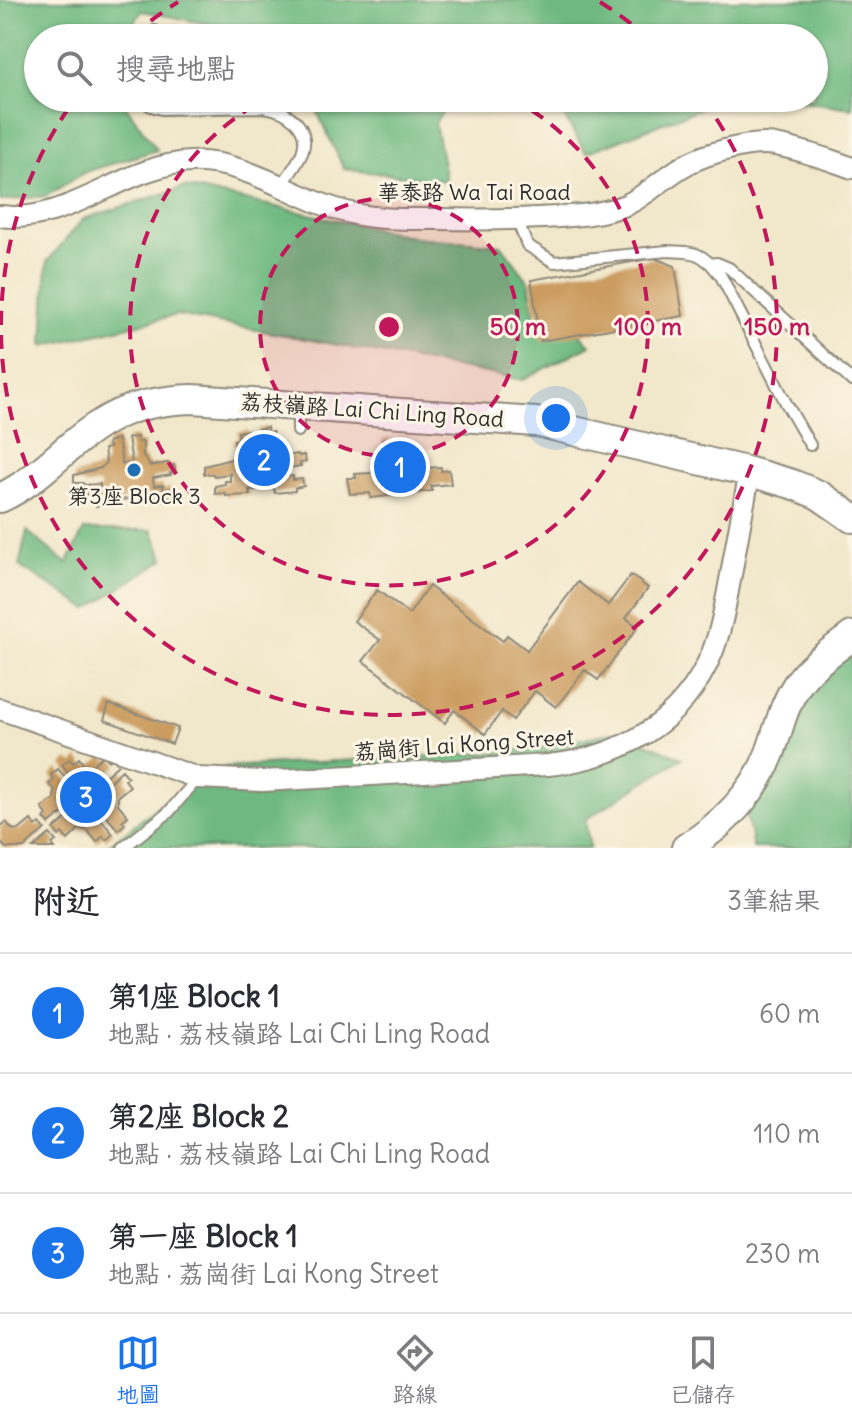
<!DOCTYPE html>
<html lang="zh-TW">
<head>
<meta charset="utf-8">
<style>
  body { margin:0; font-family:Delius,"LXGW WenKai TC",sans-serif; background:#f2f2f3; color:#2b2b33 }
  .you { position:absolute; left:556px; top:418px; width:28px; height:28px; margin:-20px; border:6px solid #fff; border-radius:50%; background:#1a73e8; box-shadow:0 0 0 12px #1a73e833 }
  .badge { display:grid; place-items:center; width:52px; height:52px; border-radius:50%; background:#1a73e8; color:#fff; font-size:26px; font-weight:700 }
  .pin { position:absolute; translate:-50% -50%; border:4px solid #fff; box-shadow:0 2px 8px #0006 }
  .list { margin:0; padding:0; list-style:none }
  h2 { display:flex; justify-content:space-between; align-items:center; height:104px; margin:0; padding:0 32px; font-size:34px }
  h2 small { font-size:26px; font-weight:400; color:#7c7c81 }
  .list li { display:grid; grid-template-columns:52px 1fr auto; gap:24px; align-items:center; box-sizing:border-box; height:120px; padding:0 32px; border-top:2px solid #e1e1e2 }
  .list b { display:block; font-size:30px; white-space:nowrap }
  .list p { margin:0; font-size:26px; white-space:nowrap; color:#7c7c81 }
  .list em { font-size:26px; font-style:normal; color:#7c7c81 }
  .icon { flex:none; width:44px; height:44px; fill:none; stroke:currentColor; stroke-width:2; stroke-linecap:round; stroke-linejoin:round }
  .map { position:relative; flex:none; width:852px; height:848px; overflow:hidden }
  .search { position:absolute; background:#fff; box-shadow:0 2px 6px #0004; left:24px; right:24px; top:24px; height:88px; display:flex; align-items:center; gap:20px; box-sizing:border-box; padding:0 28px; border-radius:44px; color:#7c7c81; font-size:30px }
  .sheet { height:464px; background:#fff }
  nav { display:flex; justify-content:space-around; align-items:center; box-sizing:border-box; height:112px; border-top:2px solid #e1e1e2; background:#fff; font-size:22px; color:#7c7c81 }
  nav a { display:grid; justify-items:center; gap:4px }
  nav .on { color:#1a73e8 }
  .map>svg:first-child { display:block }
  .forest { fill:#6eb981; stroke:#4c7256; stroke-width:2 }
  .building { fill:#cb9b5f }
  .lines { fill:none; stroke-linecap:round; stroke-linejoin:round }
  .lane-casing { stroke:#8e897a; stroke-width:14 }
  .street-casing { stroke:#8e897a; stroke-width:24 }
  .secondary-casing { stroke:#8e897a; stroke-width:32 }
  .lane { stroke:#fff; stroke-width:10 }
  .street { stroke:#fff; stroke-width:20 }
  .secondary { stroke:#fff; stroke-width:28 }
  .ring { fill:none; stroke:#c2185b; stroke-width:4; stroke-dasharray:14 10 }
  .poi-dot { fill:#1f6fb2; stroke:#fcf5e5; stroke-width:3 }
  .labels { text-anchor:middle; dominant-baseline:central; stroke-width:6; stroke-linejoin:round; paint-order:stroke }
  .street-label { font-size:22px; fill:#2b2b2b; stroke:#fcf5e5 }
  .poi-label { font-size:22px; fill:#2b2b2b; stroke:#fcf5e5 }
  .centre { fill:#c2185b; stroke:#fcf5e5; stroke-width:4 }
  .ring-label { font-size:24px; text-anchor:middle; font-weight:bold; fill:#c2185b; stroke:#fcf5e5; stroke-width:6; stroke-linejoin:round; paint-order:stroke }
</style>
</head>
<body>
<div class="map">
<svg width="852" height="848" viewBox="0 0 852 848">
  <rect width="100%" height="100%" fill="#fcf5e5"/>
  <filter id="ink" filterUnits="userSpaceOnUse"><feTurbulence type="fractalNoise" baseFrequency=".0125" numOctaves="2"/><feDisplacementMap in="SourceGraphic" scale="16" xChannelSelector="R" yChannelSelector="G"/><feConvolveMatrix kernelMatrix="1 2 1 2 8 2 1 2 1" color-interpolation-filters="sRGB"/></filter>
  <filter id="wash" filterUnits="userSpaceOnUse"><feTurbulence type="fractalNoise" baseFrequency=".006" numOctaves="4" result="noise"/><feDisplacementMap in="SourceGraphic" scale="32" xChannelSelector="R" yChannelSelector="G"/><feGaussianBlur stdDeviation="1.8" result="paint"/><feColorMatrix in="noise" values="0 0 0 0 0 0 0 0 0 0 0 0 0 0 0 0 0 1.4 0 .05"/><feComposite in="paint" operator="in"/></filter>
  <g filter="url(#wash)">
    <rect width="100%" height="100%" fill="#f1e7ca"/>
    <path class="forest" d="M0,0h852v108l-73,-10h35v-60h-592l-3,-12 -77,-15 -17,27h-87v60h82l37,52 -72,22 -39,24 -46,5z
      M301,98h151l-17,25 11,58 -102,-12 -30,-64z
      M553,98h174l-141,55z
      M185,187l229,50 87,8 28,37 8,50h41l12,13 -67,35 -346,-65 -134,31 4,-84 36,-43z
      M84,530h68l12,29 -76,50 -69,-43 8,-35 40,33z
      M852,647v201h-99l-7,-36 27,-35 47,-107z
      M618,731l64,27 -97,62 5,28h-485l56,-44 65,-37 260,-14 48,-4z"/>
    <g id="blocks">
      <path class="building" d="M177,30h31v8h-31z
        M654,258l21,8 8,50 -142,25 -10,-61z
        M267,427l1,6 5,-1v15l7,10 18,-3 1,2 5,-1 2,7 -6,1 1,3 -19,3 2,8 9,-1v4l9,-1 2,7 -9,2v3l-20,2 -1,-5 -25,2 1,5 -24,1v-3l-11,1v-8l10,-2v-3h5v-7l-16,2 -1,-2h-9v-8l27,-7 5,-7 -2,-12 5,-1 -1,-7 10,-2 3,25 11,-1 -4,-25z
        M407,436l1,9h5l1,16 11,7 16,-1v4l8,-1 2,14 -20,2 1,5 -61,7 -1,-5 -20,1 -3,-16h9l-1,-4 16,-1 8,-9 -1,-15 5,-1 -1,-9 8,-1 2,28 11,-1 -3,-28z
        M137,437l1,5h5v14l7,10 18,-3 1,3 5,-1 2,7 -6,1 1,2 -18,3 1,8 9,-1v4l9,-1 2,8 -9,1v3l-20,2 -1,-4 -25,2 1,5 -24,1v-4l-11,1v-8l10,-1v-3l5,-1v-6l-16,1 -1,-2h-9v-8l27,-7 5,-6 -2,-13 5,-1 -1,-6 10,-3 4,25 10,-1 -4,-25z
        M631,575l17,13 -22,30 12,9 -40,53 -13,-10 -29,37 -21,-16 -22,29 -11,-9 -17,23 -31,-24 -9,13 -82,-62 17,-21 -26,-19 23,-31 32,24 20,-28 74,55 4,-6 20,15 51,-68 30,23z
        M109,704l69,24 -6,16 -68,-24z
        M104,755l5,6 4,-3 5,7 -23,20 5,5 22,-20 6,7 -3,3 5,6 -12,10v8l10,12 -6,5 3,3 -7,6 -19,-23 -5,4 19,23 -7,6 -3,-4 -6,6 -10,-12 -8,-1 -11,11 -6,-7 -3,3 -5,-7 22,-19 -3,-5 -24,19 -5,-6 3,-3 -5,-7 12,-9 1,-9 -6,-6 5,-4 -3,-5 7,-6 16,18 4,-3 -16,-19 7,-6 4,4 6,-5 5,7h8z
        M31,820l5,6 4,-3 5,6 -21,19h-18l-6,-6v-15l6,-5 6,7 7,1z
        M50,834l6,7 -4,3 3,4h-22z"/>
    </g>
  </g>
  <g filter="url(#ink)">
    <use href="#blocks" fill-opacity="0" stroke="#8e897a" stroke-width="2"/>
    <g class="lines">
      <defs>
        <path id="lane" d="M144,38l11,-7
          M140,98l11,8 11,3 100,-2c24,2 50,19 40,46 -5,12 -14,23 -21,33
          M517,220l10,25 27,17 113,-11 19,1 10,2 6,3 9,7 10,12 65,127 24,42
          M711,264l6,-1 12,5 123,113
          M298,409v22
          M123,848l46,-36 29,-34"/>
        <path id="street" d="M0,216c69,9 123,-51 190,-54 57,-3 107,39 161,51 28,7 56,6 85,6 48,1 97,1 145,-4 13,-1 36,-6 47,-11 22,-11 39,-30 61,-41 19,-10 54,-19 76,-19 18,0 69,17 87,24
          M0,709l198,69 65,3 285,-16c73,-7 135,-42 164,-112 10,-25 14,-52 19,-78 6,-34 12,-69 19,-103"/>
        <path id="secondary" d="M0,498c25,-11 45,-30 66,-48 41,-36 71,-49 126,-51l344,23 214,50 42,12 27,11 33,23
          M686,848c36,-22 69,-55 84,-95 9,-24 13,-47 27,-68 14,-21 36,-34 55,-49"/>
      </defs>
      <use href="#lane" class="lane-casing"/>
      <use href="#street" class="street-casing"/>
      <use href="#secondary" class="secondary-casing"/>
      <use href="#lane" class="lane"/>
      <use href="#street" class="street"/>
      <use href="#secondary" class="secondary"/>
    </g>
  </g>
  <circle cx="389" cy="327" r="129" fill="#c2185b" fill-opacity=".12"/>
  <g class="ring">
    <circle cx="389" cy="327" r="129"/>
    <path d="M511 98A259 259 0 1 1 267 98"/>
    <path d="M132 36A388 388 0 0 1 178 2M600 2A388 388 0 0 1 646 36M703 99A388 388 0 1 1 75 99"/>
  </g>
  <circle class="poi-dot" cx="134" cy="470" r="8"/>
  <g class="labels">
    <g class="street-label">
      <text x="474" y="192">華泰路 Wa Tai Road</text>
      <text transform="translate(372 410) rotate(4)">荔枝嶺路 Lai Chi Ling Road</text>
      <text transform="translate(464 744) rotate(-4)">荔崗街 Lai Kong Street</text>
    </g>
    <g class="poi-label">
      <text x="134" y="496">第3座 Block 3</text>
    </g>
  </g>
  <circle cx="389" cy="327" r="12" class="centre"/>
  <g class="ring-label">
    <text x="518" y="335">50 m</text>
    <text x="648" y="335">100 m</text>
    <text x="777" y="335">150 m</text>
  </g>
</svg>
<div class="you"></div>
<div class="pin badge" style="left:400px;top:467px">1</div>
<div class="pin badge" style="left:264px;top:460px">2</div>
<div class="pin badge" style="left:86px;top:797px">3</div>
<div class="search"><svg class="icon" aria-label="search" viewBox="0 0 24 24"><circle cx="10" cy="10" r="6"/><path d="M15 15l6 6"/></svg>搜尋地點</div>
</div>
<section class="sheet">
<h2>附近<small>3筆結果</small></h2>
<ul class="list">
<li><span class="badge">1</span><div><b>第1座 Block 1</b><p>地點 · 荔枝嶺路 Lai Chi Ling Road</p></div><em>60 m</em></li>
<li><span class="badge">2</span><div><b>第2座 Block 2</b><p>地點 · 荔枝嶺路 Lai Chi Ling Road</p></div><em>110 m</em></li>
<li><span class="badge">3</span><div><b>第一座 Block 1</b><p>地點 · 荔崗街 Lai Kong Street</p></div><em>230 m</em></li>
</ul>
</section>
<nav>
<a class="on"><svg class="icon" aria-label="map" viewBox="0 0 24 24"><path d="M3 6l6-2 6 2 6-2v14l-6 2-6-2-6 2zM9 4v14M15 6v14"/></svg>地圖</a>
<a><svg class="icon" aria-label="directions" viewBox="0 0 24 24"><path d="M12 3l9 9-9 9-9-9zM9 14v-3h6M13 9l2 2-2 2"/></svg>路線</a>
<a><svg class="icon" aria-label="saved" viewBox="0 0 24 24"><path d="M7 4h10v16l-5-4-5 4z"/></svg>已儲存</a>
</nav>
</body>
</html>
